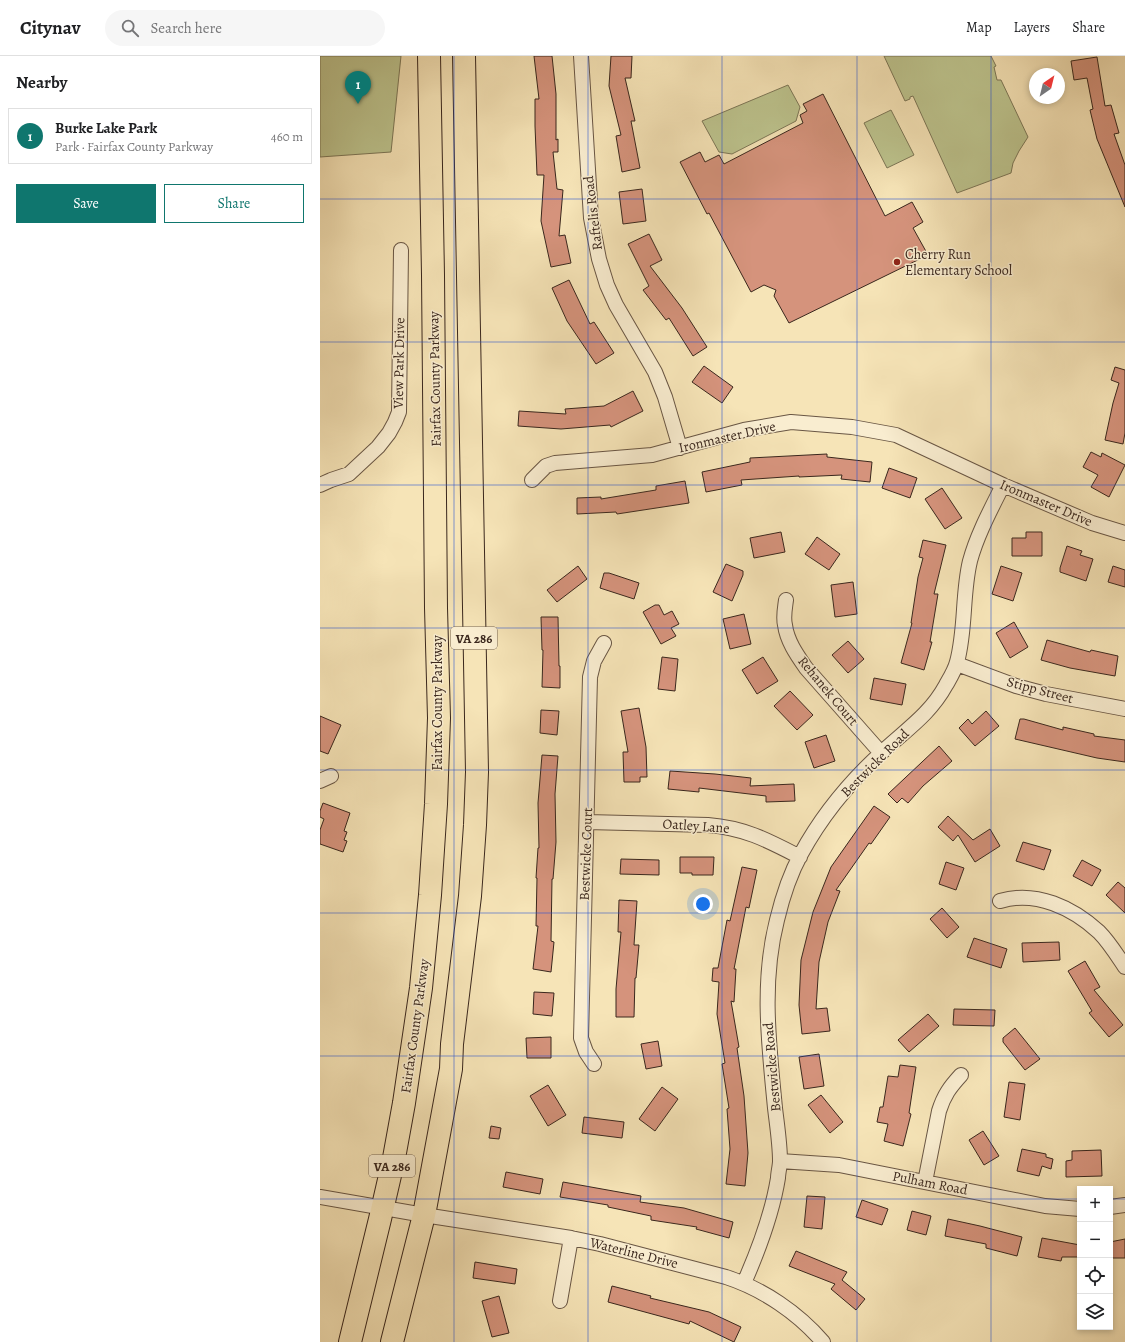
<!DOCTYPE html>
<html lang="en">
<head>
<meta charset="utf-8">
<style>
  body { margin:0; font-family:Alegreya,serif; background:#f6f6f6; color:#202124 }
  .controls { position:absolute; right:12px; bottom:12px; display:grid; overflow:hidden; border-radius:0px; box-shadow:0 2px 6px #0003 }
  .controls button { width:36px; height:36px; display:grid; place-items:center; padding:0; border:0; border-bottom:1px solid #e0e0e0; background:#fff; color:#202124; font:20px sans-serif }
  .compass { position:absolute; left:709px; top:12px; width:36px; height:36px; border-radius:50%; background:#fff; box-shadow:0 2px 6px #0003; rotate:35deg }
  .you { position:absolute; left:383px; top:848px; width:14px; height:14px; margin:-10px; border:3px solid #fff; border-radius:50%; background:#1a73e8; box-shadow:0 0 0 6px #1a73e833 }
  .badge { display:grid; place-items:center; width:26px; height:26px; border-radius:50%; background:#0f766e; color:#fff; font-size:13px; font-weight:700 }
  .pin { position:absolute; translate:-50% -33px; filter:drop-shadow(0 1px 2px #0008) }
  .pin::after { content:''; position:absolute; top:21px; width:14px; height:12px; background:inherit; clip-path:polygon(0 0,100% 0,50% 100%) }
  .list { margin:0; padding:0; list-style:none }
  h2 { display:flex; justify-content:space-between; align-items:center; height:52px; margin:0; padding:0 16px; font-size:17px }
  h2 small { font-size:13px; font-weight:400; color:#757577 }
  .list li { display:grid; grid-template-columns:26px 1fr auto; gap:12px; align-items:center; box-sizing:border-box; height:56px; margin:0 8px 8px; padding:0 8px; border:1px solid #e0e0e0; border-radius:0px }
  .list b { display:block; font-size:15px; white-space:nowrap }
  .list p { margin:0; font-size:13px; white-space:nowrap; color:#757577 }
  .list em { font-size:13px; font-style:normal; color:#757577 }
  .actions { display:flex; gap:8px; padding:12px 16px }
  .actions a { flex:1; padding:9px 0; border:1px solid #0f766e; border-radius:0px; text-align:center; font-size:14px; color:#0f766e }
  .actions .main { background:#0f766e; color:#fff }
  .icon { flex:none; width:22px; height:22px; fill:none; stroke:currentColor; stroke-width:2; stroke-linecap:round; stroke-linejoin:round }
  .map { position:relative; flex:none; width:805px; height:1286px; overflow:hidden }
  header { display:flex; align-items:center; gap:24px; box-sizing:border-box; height:56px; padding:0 20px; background:#fff; border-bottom:1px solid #e0e0e0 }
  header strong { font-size:19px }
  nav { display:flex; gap:22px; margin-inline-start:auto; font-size:14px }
  .search { width:280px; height:36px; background:#f6f6f6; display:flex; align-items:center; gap:10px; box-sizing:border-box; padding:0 14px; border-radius:22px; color:#757577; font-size:15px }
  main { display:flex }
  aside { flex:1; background:#fff }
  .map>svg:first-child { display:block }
  .green { fill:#bdc48e; stroke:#7c7656 }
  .building { fill:#d5937c; stroke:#3a271d }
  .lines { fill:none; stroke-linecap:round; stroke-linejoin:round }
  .minor-casing { stroke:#695644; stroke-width:16 }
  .trunk-casing { stroke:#3a271d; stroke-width:24 }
  .minor { stroke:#f9edd0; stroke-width:14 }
  .trunk { stroke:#f6e4b7; stroke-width:22 }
  .grid { fill:none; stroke:#1d4ed8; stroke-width:1; stroke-opacity:0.55 }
  .poi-dot { fill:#8f2418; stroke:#f9edd0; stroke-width:1.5 }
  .labels { text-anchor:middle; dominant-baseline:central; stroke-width:3; stroke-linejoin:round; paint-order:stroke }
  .shield { fill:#f9edd0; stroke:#736253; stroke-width:1 }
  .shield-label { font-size:13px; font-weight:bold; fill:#3a271d }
  .street-label { font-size:14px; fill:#3a271d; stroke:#f9edd0 }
  .poi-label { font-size:14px; fill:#3a271d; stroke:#f9edd0; text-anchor:start }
</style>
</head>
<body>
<header>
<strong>Citynav</strong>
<div class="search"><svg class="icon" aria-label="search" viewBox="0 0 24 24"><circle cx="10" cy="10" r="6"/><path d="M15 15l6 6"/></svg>Search here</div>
<nav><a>Map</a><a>Layers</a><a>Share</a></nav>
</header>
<main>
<aside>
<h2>Nearby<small></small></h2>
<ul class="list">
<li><span class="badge">1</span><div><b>Burke Lake Park</b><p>Park · Fairfax County Parkway</p></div><em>460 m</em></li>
</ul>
<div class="actions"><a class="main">Save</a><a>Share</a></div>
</aside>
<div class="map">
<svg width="805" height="1286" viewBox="0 0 805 1286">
  <rect width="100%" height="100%" fill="#f6e4b7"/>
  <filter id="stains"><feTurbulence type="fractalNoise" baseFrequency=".005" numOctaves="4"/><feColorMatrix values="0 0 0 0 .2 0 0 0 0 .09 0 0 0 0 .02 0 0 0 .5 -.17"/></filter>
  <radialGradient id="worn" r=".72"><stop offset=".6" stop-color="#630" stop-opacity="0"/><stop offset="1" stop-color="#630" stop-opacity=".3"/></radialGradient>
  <path class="green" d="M0,0h81l-10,96 -71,5z
    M564,0h107l5,10 -2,1 3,13h4l27,57 -9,14 -6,12 -2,10 -54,20 -44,-97 -3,1v2l-5,2z
    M468,29l12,22 -4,14 -64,33 -13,-2 -17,-31z
    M571,54l23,45 -27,13 -23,-45z"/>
  <path class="building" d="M214,0h18l4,38v46l2,-1v13h-5l4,37 6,1 -4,46 6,-1 6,28 -20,4 -10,-46 3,-46h-7l-2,-49v-27h4z
    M291,0h21l-1,22h-6l10,43h-4l9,47 -18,4 -6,-36 5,-1 -12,-49z
    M777,1l8,49 6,-1 8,28 -5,1 11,31v42l-28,-68 -7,-29 3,-1 -6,-31 -13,2 -3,-19z
    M503,38l62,122 27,-14 11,20 -10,6 15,27 -139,68 -15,-27 2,-6 -12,-5 -13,7 -42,-79 -2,1 -27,-52 20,-10 5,10 14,-7 5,9 79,-41 -3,-8 7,-4 -4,-7z
    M322,133l4,32 -23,3 -4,-32z
    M329,178l13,26 -12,6 32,42 25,39 -14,9 -24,-38 -3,2 -23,-30 6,-4 -21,-42z
    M249,224l21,44 4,-2 20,31 -18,11 -29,-43 -15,-33z
    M384,310l29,21 -11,16 -30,-21z
    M795,311l10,3v63l-2,11 -18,-4 8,-37 6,-20 -8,-3z
    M313,335l10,20 -32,16 -1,-2 -49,4 -43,-3 1,-15 47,3 -1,-5 39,-3z
    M771,396l10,5 1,-4 23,12 -16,32 -18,-10 7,-12 -15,-8z
    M507,398v3l45,5 -2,20 -29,-3 1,-4 -43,2v-1l-58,4 1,5 -36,7 -4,-20 48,-10v-4z
    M569,412l28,10 -7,20 -28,-10z
    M365,425l4,22 -72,11 -1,-2 -39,2v-16l24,-1v2l55,-9v-4z
    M622,432l20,30 -17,11 -20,-30z
    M461,476l4,20 -31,6 -4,-20z
    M706,476h16v24h-30v-18h14z
    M497,481l23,17 -11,16 -24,-16z
    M603,484l23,5 -12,49h4l-8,48h2l-8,28 -23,-7 11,-40h-1l7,-46 5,-19 -4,-1z
    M747,490l15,5 -2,4 13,4 -7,22 -26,-9v-4z
    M406,508l17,7v4l-11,26 -19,-9z
    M258,510l9,13 -30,23 -10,-12z
    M681,510l21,7 -9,28 -21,-7z
    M793,510l12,4v17l-17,-5z
    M284,517h5l30,10 -5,16 -34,-11z
    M533,526l4,32 -22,3 -4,-32z
    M335,549h4l5,10 8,-4 7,13 -8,4 5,8 -15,8 -18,-32z
    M424,558l7,30 -21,5 -7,-30z
    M221,561h17l1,49h1v22l-18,-1 1,-37h-1z
    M694,566l14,25 -18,11 -14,-25z
    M727,584l43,12 1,-2 27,6 -3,20 -45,-8 -29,-8z
    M528,585l16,18 -16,14 -16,-18z
    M342,601l16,2 -3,32 -17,-2z
    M443,601l15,24 -21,13 -15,-24z
    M554,622l32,6 -4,21 -32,-6z
    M470,635l23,24 -16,15 -23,-24z
    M319,652l7,39 1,30h-7v5h-16l-1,-30h5l-7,-41z
    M221,654l18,1 -2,24 -17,-2z
    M666,655l13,15 -24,20 -16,-18 9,-9 4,5z
    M0,660l21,9 -13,29 -8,-3z
    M700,663h4l39,11v-3l31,7v2l31,4v22l-28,-4 -82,-19z
    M506,679l9,26 -21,7 -9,-26z
    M619,690l13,15 -29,25 -15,17 -6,-5 -5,5 -9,-9z
    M222,699l16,1 -3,38 1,48 -3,37h-1l-1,62 3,1 -3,30 -18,-3 5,-43h-2l1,-48h-1l2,-30h1l-1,-45z
    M350,715l45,3 36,4 -1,8 44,-2 1,17 -29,1v-6l-67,-8v4l-31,-3z
    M3,747l27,10 -6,18 3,1 -3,8 3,1 -4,11 -23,-8v-14l4,-11 -4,-2v-6z
    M554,750l16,11 -19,27 -2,-1 -33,47 4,1 -12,31 -9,40 -3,47 11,-1 3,23 -28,3 -3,-29 2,-45 12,-48 18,-45z
    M628,760l25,24 17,-11 10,17 -25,16 -17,-27 -5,6 -15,-14z
    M703,786l28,8 -7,20 -28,-9z
    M360,801h34l-1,18h-21v-2h-12z
    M301,803l38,1v15l-39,-1z
    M762,804l19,10 -9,16 -19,-10z
    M626,806l18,6 -8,22 -17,-6z
    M422,811l15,3 -8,38 -3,-1 -12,62h2l-2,33 -3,-1 8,46 -2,1 7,48 4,57 -3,33 -19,-2 4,-35 -3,-40 2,-1 -7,-44 3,-1 -8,-49 2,-32 -7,-1 1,-13h5l9,-48 3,1z
    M798,826l7,6v25l-19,-18z
    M299,844l18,1 -3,44h5l-3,33h-1l-1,39h-18v-28l5,-57h-3z
    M622,852l17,19 -12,11 -17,-19z
    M654,882l33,11 -6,19 -34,-11z
    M739,886l1,18 -37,2 -1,-19z
    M765,905l15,26 -6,3 29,35 -14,12 -20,-24 3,-2 -24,-40z
    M214,936l20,1 -2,23 -19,-2z
    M634,953l41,1 -1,16 -41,-1z
    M608,958l11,12 -30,26 -11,-12z
    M695,972l25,31 -15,11 -22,-28v-4z
    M231,981v21h-24l-1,-20z
    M338,985l4,25 -16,3 -5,-25z
    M499,998l5,32 -20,3 -5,-32z
    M580,1009l16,2 -7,46 2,1 -8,32 -19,-5 4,-17 -11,-2 3,-15h3l5,-31 10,1z
    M689,1026l16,2 -5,36 -16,-3z
    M228,1029l18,30 -18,11 -18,-30z
    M342,1031l16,12 -23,32 -16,-12z
    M501,1039l22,27 -13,11 -22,-28z
    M264,1061l40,5 -2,16 -40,-5z
    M171,1070l10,2 -2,11 -10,-1z
    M663,1075l16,25 -15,9 -15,-25z
    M702,1093l24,5v3l7,2 -2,10 -9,-3 -3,10 -22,-5z
    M781,1094l1,26 -36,1v-16l6,-1v-9z
    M186,1116l37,7 -3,15 -37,-7z
    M243,1126l78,14 -1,6 44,6 49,14 -4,16 -33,-9 1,-2 -46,-7v-4l-43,-9v-2l-48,-8z
    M487,1140l18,1 -3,32 -18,-2z
    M542,1144l26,9 -6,16 -26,-8z
    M592,1155l19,5 -5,19 -19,-5z
    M628,1163l32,7 42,11 -5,19 -31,-8v-4l-41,-8z
    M722,1182l38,7v12h-18l-1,4 -23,-4z
    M805,1183v19h-15v-16z
    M476,1195l51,21 -5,8 23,19 -9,11 -25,-21 4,-5 -46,-18z
    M155,1206l42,7 -2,15 -42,-6z
    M292,1230l39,10 -1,2 59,14 32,15 -7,15 -44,-21 -1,3 -81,-22z
    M179,1240l10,37 -17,4 -10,-36z"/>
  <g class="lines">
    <defs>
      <path id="minor" d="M261,0l10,162 8,41 8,26 9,20 39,67 10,25 15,51
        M212,424l14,-14 9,-3 97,-8 92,-25 47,-8 61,5 44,8 107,50 89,38 33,10
        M0,429l11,-5 18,-6 29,-27 11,-14 6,-11 4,-10 2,-162
        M466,544c-1,8 -3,17 -1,25 2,16 12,30 21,43l75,85
        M637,608l59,22 30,8 79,15
        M0,725l11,-5
        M267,766l121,3c37,3 59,15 92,32
        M680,845c36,-11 73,7 99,31 10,10 18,23 26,35
        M274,1008l-8,-12 -5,-14 9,-361 4,-16 10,-18
        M460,1105l59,4 206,41 35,3
        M605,1126l14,-71c5,-16 11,-24 22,-36
        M0,1141l104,18 147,23 29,6 126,33c37,12 72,36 97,65
        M790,1151l15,-2
        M424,1227c15,-34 28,-68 34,-105 0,-5 2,-12 2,-17 0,-17 -3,-36 -5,-53 -6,-63 -14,-125 2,-188 5,-21 13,-46 24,-66 20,-37 48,-71 78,-99 25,-24 50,-39 67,-70 4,-7 9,-15 11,-23 9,-33 5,-68 13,-101 7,-26 21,-52 33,-76
        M240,1245l11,-63"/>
      <path id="trunk" d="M30,1286l30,-123 14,-61 10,-55 17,-115 9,-93 6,-91 3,-86 -3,-110 -3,-333 -4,-219
        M72,1286l32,-127 27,-146 1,-25 18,-148 5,-71 2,-53 -13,-716"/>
    </defs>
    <use href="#minor" class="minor-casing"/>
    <use href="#trunk" class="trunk-casing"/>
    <use href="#minor" class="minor"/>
    <use href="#trunk" class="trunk"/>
  </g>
  <path class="grid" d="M134,0v1286M268,0v1286M402,0v1286M537,0v1286M671,0v1286M0,143h805M0,286h805M0,429h805M0,572h805M0,714h805M0,857h805M0,1000h805M0,1143h760M790,1143h15"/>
  <circle class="poi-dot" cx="577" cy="206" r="4"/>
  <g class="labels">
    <g class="shield">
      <rect x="131" y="571" width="46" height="22" rx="3"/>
      <rect x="49" y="1099" width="46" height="22" rx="3"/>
    </g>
    <g class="shield-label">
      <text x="154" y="582">VA 286</text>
      <text x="72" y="1110">VA 286</text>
    </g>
    <g class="street-label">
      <text transform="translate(273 157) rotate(-97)">Raftelis Road</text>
      <text transform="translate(79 307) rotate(-89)">View Park Drive</text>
      <text transform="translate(115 323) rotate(-91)">Fairfax County Parkway</text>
      <text transform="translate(407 381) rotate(-13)">Ironmaster Drive</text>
      <text transform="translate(726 447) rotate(23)">Ironmaster Drive</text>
      <text transform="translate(720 634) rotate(15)">Stipp Street</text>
      <text transform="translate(508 635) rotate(50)">Rehanek Court</text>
      <text transform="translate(117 647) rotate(-90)">Fairfax County Parkway</text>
      <text transform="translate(555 707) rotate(-45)">Bestwicke Road</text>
      <text transform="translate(376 770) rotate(4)">Oatley Lane</text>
      <text transform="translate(266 798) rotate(-88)">Bestwicke Court</text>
      <text transform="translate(95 970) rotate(-82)">Fairfax County Parkway</text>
      <text transform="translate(452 1011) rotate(-95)">Bestwicke Road</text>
      <text transform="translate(610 1127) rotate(11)">Pulham Road</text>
      <text transform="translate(314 1197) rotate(14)">Waterline Drive</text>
    </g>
    <g class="poi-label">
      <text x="585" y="198">Cherry Run<tspan x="585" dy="16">Elementary School</tspan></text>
    </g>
  </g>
  <rect width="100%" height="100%" filter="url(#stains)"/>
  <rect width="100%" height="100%" fill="url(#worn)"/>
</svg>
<div class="controls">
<button>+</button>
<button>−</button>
<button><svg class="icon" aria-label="locate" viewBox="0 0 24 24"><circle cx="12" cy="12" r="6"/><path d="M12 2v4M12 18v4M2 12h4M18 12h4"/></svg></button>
<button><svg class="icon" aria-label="layers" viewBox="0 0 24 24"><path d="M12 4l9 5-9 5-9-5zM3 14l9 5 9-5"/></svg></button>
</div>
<svg class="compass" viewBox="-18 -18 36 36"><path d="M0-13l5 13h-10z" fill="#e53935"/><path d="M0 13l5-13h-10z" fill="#757577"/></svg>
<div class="you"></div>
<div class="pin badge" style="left:38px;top:48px">1</div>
</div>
</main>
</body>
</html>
